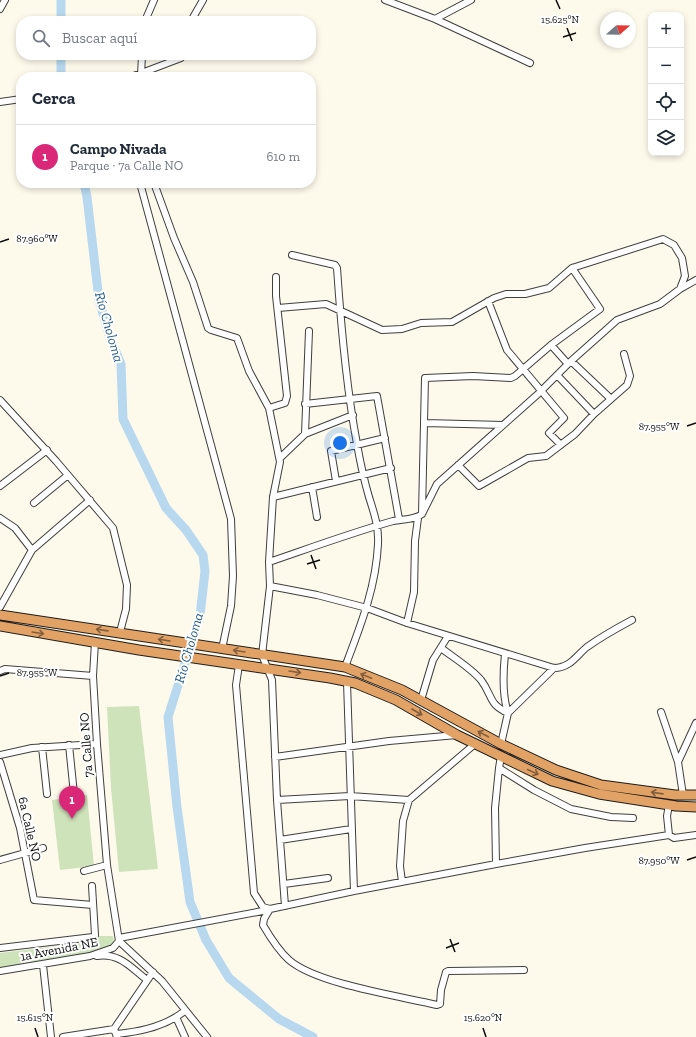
<!DOCTYPE html>
<html lang="es">
<head>
<meta charset="utf-8">
<style>
  body { margin:0; font-family:"Zilla Slab",serif; background:#f6f6f7; color:#1f2937 }
  .controls { position:absolute; right:12px; top:12px; display:grid; overflow:hidden; border-radius:8px; box-shadow:0 2px 6px #0003 }
  .controls button { width:36px; height:36px; display:grid; place-items:center; padding:0; border:0; border-bottom:1px solid #e0e1e3; background:#fff; color:#1f2937; font:20px sans-serif }
  .compass { position:absolute; left:600px; top:12px; width:36px; height:36px; border-radius:50%; background:#fff; box-shadow:0 2px 6px #0003; rotate:70deg }
  .you { position:absolute; left:340px; top:443px; width:14px; height:14px; margin:-10px; border:3px solid #fff; border-radius:50%; background:#1a73e8; box-shadow:0 0 0 6px #1a73e833 }
  .badge { display:grid; place-items:center; width:26px; height:26px; border-radius:50%; background:#db2777; color:#fff; font-size:13px; font-weight:700 }
  .pin { position:absolute; translate:-50% -33px; filter:drop-shadow(0 1px 2px #0008) }
  .pin::after { content:''; position:absolute; top:21px; width:14px; height:12px; background:inherit; clip-path:polygon(0 0,100% 0,50% 100%) }
  .list { margin:0; padding:0; list-style:none }
  h2 { display:flex; justify-content:space-between; align-items:center; height:52px; margin:0; padding:0 16px; font-size:17px }
  h2 small { font-size:13px; font-weight:400; color:#747a83 }
  .list li { display:grid; grid-template-columns:26px 1fr auto; gap:12px; align-items:center; box-sizing:border-box; height:64px; padding:0 16px; border-top:1px solid #e0e1e3 }
  .list b { display:block; font-size:15px; white-space:nowrap }
  .list p { margin:0; font-size:13px; white-space:nowrap; color:#747a83 }
  .list em { font-size:13px; font-style:normal; color:#747a83 }
  .icon { flex:none; width:22px; height:22px; fill:none; stroke:currentColor; stroke-width:2; stroke-linecap:round; stroke-linejoin:round }
  .map { position:relative; flex:none; width:696px; height:1037px; overflow:hidden }
  .search { position:absolute; background:#fff; box-shadow:0 2px 6px #0003; left:16px; top:16px; width:300px; height:44px; display:flex; align-items:center; gap:10px; box-sizing:border-box; padding:0 14px; border-radius:16px; color:#747a83; font-size:15px }
  .panel { position:absolute; background:#fff; box-shadow:0 2px 6px #0003; left:16px; top:72px; width:300px; height:116px; border-radius:16px }
  .map>svg:first-child { display:block }
  .grass { fill:#cee3ba }
  .lines { fill:none; stroke-linecap:round; stroke-linejoin:round }
  .river { stroke:#b7d8ee; stroke-width:9 }
  .minor-casing { stroke:#3f3f3f; stroke-width:8 }
  .highway-casing { stroke:#1d1d1d; stroke-width:11 }
  .minor { stroke:#fff; stroke-width:6 }
  .highway { stroke:#e2a265; stroke-width:9 }
  .oneway { stroke:#825e3d }
  .ticks { fill:none; stroke:#0c0c0c; stroke-width:1.5 }
  .labels { text-anchor:middle; dominant-baseline:central; stroke-width:4; stroke-linejoin:round; paint-order:stroke }
  .street-label { font-size:13px; fill:#0c0c0c; stroke:#fff }
  .water-label { font-size:14px; font-style:italic; fill:#255d8d; stroke:#fff }
  .ticks-label { font-size:10px; text-anchor:middle; fill:#0c0c0c; stroke:#fff; stroke-width:4; stroke-linejoin:round; paint-order:stroke }
</style>
</head>
<body>
<div class="map">
<svg width="696" height="1037" viewBox="0 0 696 1037">
  <rect width="100%" height="100%" fill="#fdfaec"/>
  <path class="grass" d="M139,706l19,163 -39,3 -8,-84 -4,-81z
    M87,795l7,71 -34,4 -8,-70z
    M98,936h15l1,7 -2,3 -31,10 -81,12v-15l91,-11 6,-3z"/>
  <g class="lines">
    <path class="river" d="M61,0v21
      M61,55v22
      M84,183l3,14 12,103 11,38 11,26 2,55 43,89 20,22 17,25 2,16 -5,45 -32,101 9,90 13,95 16,38 23,38 50,41 34,18"/>
    <defs>
      <path id="minor" d="M385,0l50,19 36,-19
        M0,9l5,-9
        M435,19l95,44
        M145,21l9,-21
        M191,21l12,-21
        M141,75l1,-20
        M131,77l50,-19 1,-3
        M0,102l21,-3
        M140,183l91,336 2,57 -2,30 -9,43
        M154,183l20,55 19,44 15,46 3,2 26,8 12,33 20,37 11,54 -7,35 -4,65 1,24 -8,69 10,25 5,120 8,106
        M292,255l43,10 2,3c4,59 9,118 20,176 3,17 7,36 12,53 5,16 10,30 9,47 -2,44 -18,83 -33,123
        M680,289l16,-9
        M488,301l19,49 57,68 -15,15 12,12
        M551,345l17,19
        M571,361l39,37
        M557,375l37,39
        M0,400l56,61 57,67 14,57 -1,24 -6,23
        M305,404l72,-8 22,123
        M269,408l16,-5 2,-7 -11,-100v-19
        M425,423l78,2
        M305,434l4,-103
        M280,458l25,-24 48,-19
        M458,465l21,21 49,-28 18,-2 29,-22 19,-20 33,-29 3,-9 -6,-22
        M336,481l-5,-30 54,-13
        M0,486l47,-36
        M312,487l5,30
        M273,497l118,-29
        M34,503l34,-28
        M422,514l3,-136 48,-2 38,2 4,-2 36,-31 49,-36 -28,-41
        M0,518l15,10 17,22
        M269,562c41,-14 82,-29 124,-41 9,-2 22,-1 29,-7l15,-30 101,-90 33,-33 36,-32 10,-9 43,-16 20,-15 5,-13 -3,-18 -8,-13 -11,-6 -91,29 -23,20 -24,6h-19l-12,4 -42,24 -31,1 -19,6 -20,1 -56,-26 -48,4
        M270,586l47,9 50,13 40,15 147,45c16,0 22,-12 33,-21 14,-10 30,-19 45,-27
        M0,607l32,-57 58,-50
        M407,623l7,-31 1,-51 3,-23
        M95,642l-2,34 4,68 10,121 12,76
        M441,648c13,10 30,20 40,32 12,16 7,24 27,33
        M505,654c-2,19 -3,41 3,59
        M239,665l-3,20 18,208 9,14 7,2
        M0,671l5,-2 88,7
        M347,682l7,209 142,-27 -1,-56 4,-40
        M421,700l12,-40 15,-24
        M661,712l17,50 5,33
        M501,744l7,-31 46,-45
        M69,745l5,49
        M42,747l5,47
        M0,755l32,-7 65,-4
        M501,756l-2,12 35,22 37,19 40,8 22,1
        M275,757l114,-16 68,-6
        M0,762l20,66 14,72 59,5
        M678,762l18,-39
        M277,800l73,-4 59,4
        M669,805l-2,11 2,19 5,3 22,-3
        M280,840l71,-11
        M0,860l43,-12
        M496,864l89,-16 84,-13
        M84,871l23,-6
        M402,882l-2,-16 3,-45 6,-21 67,-57
        M284,884l44,-6
        M354,891l-84,18 -6,10 -1,6c7,12 16,26 26,35 28,24 110,36 148,45l3,-1 1,-14 5,-18 2,-1 76,-1
        M119,938l149,-28
        M119,941l43,40 45,56
        M0,948l93,-11 2,-2 -3,-49
        M97,956c23,-3 33,11 50,24
        M43,965l8,72
        M0,971l90,-15 23,-8 6,-7
        M185,1011l-9,6 9,20
        M117,1034c21,-2 41,-6 59,-17
        M63,1037l51,-8
        M117,1037l-3,-8 39,-57"/>
      <path id="highway" d="M0,615l345,52 57,23 99,54 55,26 45,15 74,10h21
        M0,626l139,24 191,28 25,5 41,17 61,35 95,46 47,13 77,12 20,1"/>
    </defs>
    <use href="#minor" class="minor-casing"/>
    <use href="#highway" class="highway-casing"/>
    <use href="#minor" class="minor"/>
    <use href="#highway" class="highway"/>
  </g>
  <defs><path id="oneway-shaft" d="M-6 0H5M1.5-3L5.5 0L1.5 3" fill="none" stroke-width="1.6" stroke-linecap="round" stroke-linejoin="round"/></defs>
  <g class="oneway">
    <use href="#oneway-shaft" transform="translate(102 630) rotate(-172)"/>
    <use href="#oneway-shaft" transform="translate(38 633) rotate(9)"/>
    <use href="#oneway-shaft" transform="translate(164 640) rotate(-171)"/>
    <use href="#oneway-shaft" transform="translate(239 651) rotate(-171)"/>
    <use href="#oneway-shaft" transform="translate(295 672) rotate(9)"/>
    <use href="#oneway-shaft" transform="translate(366 676) rotate(-158)"/>
    <use href="#oneway-shaft" transform="translate(417 712) rotate(30)"/>
    <use href="#oneway-shaft" transform="translate(483 734) rotate(-152)"/>
    <use href="#oneway-shaft" transform="translate(533 772) rotate(25)"/>
    <use href="#oneway-shaft" transform="translate(657 793) rotate(-172)"/>
  </g>
  <path class="ticks" d="M556,0l4,9M567,28l5,13M563,37l13,-4M0,242l9,-3M687,426l9,-3M311,555l5,14M307,564l13,-4M0,676l9,-3M687,860l9,-3M450,939l5,13M446,948l13,-5M35,1028l3,9M483,1028l3,9"/>
  <g class="labels">
    <g class="street-label">
      <text transform="translate(86 745) rotate(-94)">7a Calle NO</text>
      <text transform="translate(30 829) rotate(77)">6a Calle NO</text>
      <text transform="translate(59 949) rotate(-11)">1a Avenida NE</text>
    </g>
    <g class="water-label">
      <text transform="translate(109 327) rotate(74)">Río Choloma</text>
      <text transform="translate(189 648) rotate(-74)">Río Choloma</text>
    </g>
  </g>
  <g class="ticks-label">
    <text x="560" y="23">15.625°N</text>
    <text x="37" y="242">87.960°W</text>
    <text x="659" y="430">87.955°W</text>
    <text x="37" y="676">87.955°W</text>
    <text x="659" y="864">87.950°W</text>
    <text x="35" y="1021">15.615°N</text>
    <text x="483" y="1021">15.620°N</text>
  </g>
</svg>
<div class="controls">
<button>+</button>
<button>−</button>
<button><svg class="icon" aria-label="locate" viewBox="0 0 24 24"><circle cx="12" cy="12" r="6"/><path d="M12 2v4M12 18v4M2 12h4M18 12h4"/></svg></button>
<button><svg class="icon" aria-label="layers" viewBox="0 0 24 24"><path d="M12 4l9 5-9 5-9-5zM3 14l9 5 9-5"/></svg></button>
</div>
<svg class="compass" viewBox="-18 -18 36 36"><path d="M0-13l5 13h-10z" fill="#e53935"/><path d="M0 13l5-13h-10z" fill="#747a83"/></svg>
<div class="you"></div>
<div class="pin badge" style="left:72px;top:819px">1</div>
<div class="search"><svg class="icon" aria-label="search" viewBox="0 0 24 24"><circle cx="10" cy="10" r="6"/><path d="M15 15l6 6"/></svg>Buscar aquí</div>
<section class="panel">
<h2>Cerca<small></small></h2>
<ul class="list">
<li><span class="badge">1</span><div><b>Campo Nivada</b><p>Parque · 7a Calle NO</p></div><em>610 m</em></li>
</ul>
</section>
</div>
</body>
</html>
